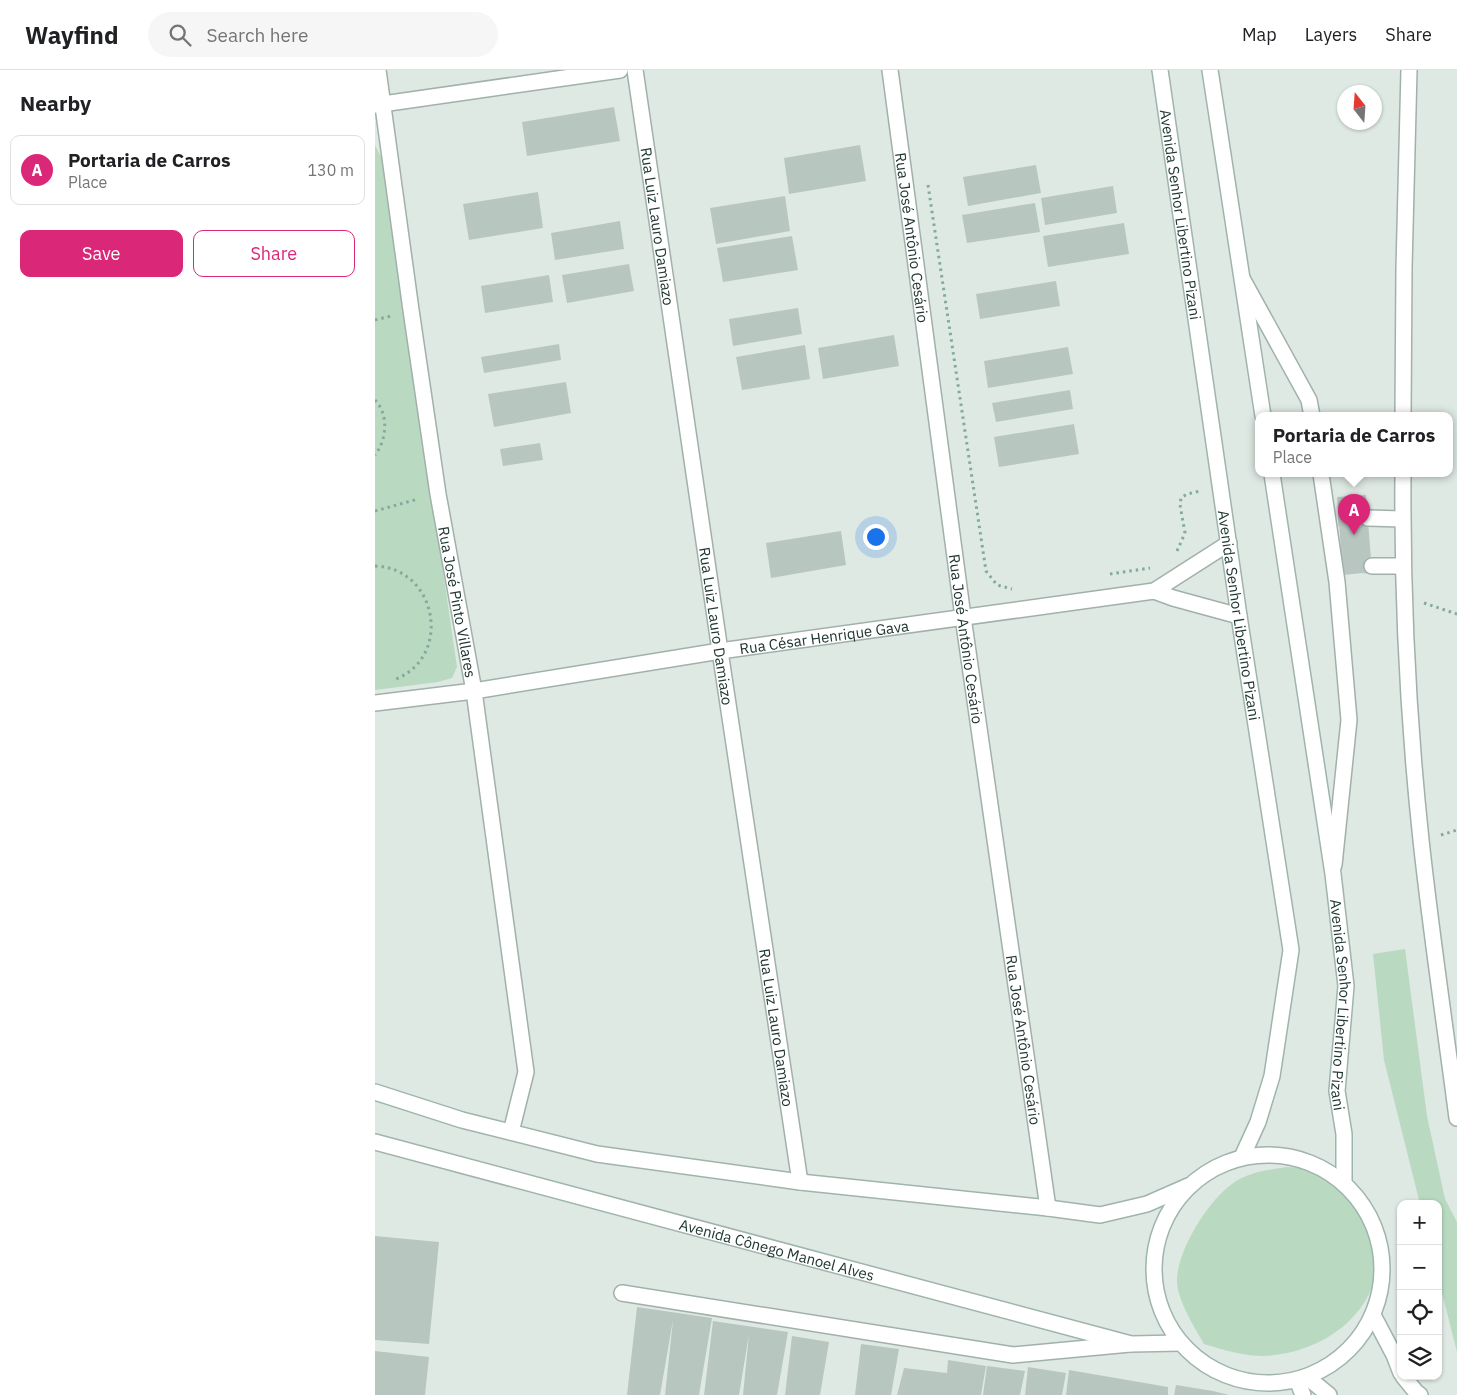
<!DOCTYPE html>
<html lang="en">
<head>
<meta charset="utf-8">
<style>
  body { margin:0; font-family:"IBM Plex Sans",sans-serif; background:#f6f6f6; color:#202124 }
  .controls { position:absolute; right:15px; bottom:15px; display:grid; overflow:hidden; border-radius:10px; box-shadow:0 1px 4px #0004 }
  .controls button { width:45px; height:45px; display:grid; place-items:center; padding:0; border:0; border-bottom:1px solid #e0e0e0; background:#fff; color:#202124; font:25px sans-serif }
  .compass { position:absolute; left:962px; top:15px; width:45px; height:45px; border-radius:50%; background:#fff; box-shadow:0 1px 4px #0004; rotate:343deg }
  .you { position:absolute; left:500px; top:466px; width:18px; height:18px; margin:-12px; border:4px solid #fff; border-radius:50%; background:#1a73e8; box-shadow:0 0 0 8px #1a73e833 }
  .badge { display:grid; place-items:center; width:32px; height:32px; border-radius:50%; background:#db2777; color:#fff; font-size:16px; font-weight:700 }
  .pin { position:absolute; translate:-50% -41px; filter:drop-shadow(0 1px 2px #0008) }
  .pin::after { content:''; position:absolute; top:26px; width:18px; height:15px; background:inherit; clip-path:polygon(0 0,100% 0,50% 100%) }
  .popup { position:absolute; left:880px; top:342px; width:198px; height:65px; box-sizing:border-box; display:grid; place-content:center; border-radius:10px; background:#fff; filter:drop-shadow(0 1px 4px #0005); font-size:16px; white-space:nowrap; color:#757577 }
  .popup b { font-size:19px; color:#202124 }
  .popup::after { content:''; position:absolute; left:50%; top:100%; margin-left:-10px; border:10px solid transparent; border-top-color:#fff }
  .list { margin:0; padding:0; list-style:none }
  h2 { display:flex; justify-content:space-between; align-items:center; height:65px; margin:0; padding:0 20px; font-size:21px }
  h2 small { font-size:16px; font-weight:400; color:#757577 }
  .list li { display:grid; grid-template-columns:32px 1fr auto; gap:15px; align-items:center; box-sizing:border-box; height:70px; margin:0 10px 10px; padding:0 10px; border:1px solid #e0e0e0; border-radius:10px }
  .list b { display:block; font-size:19px; white-space:nowrap }
  .list p { margin:0; font-size:16px; white-space:nowrap; color:#757577 }
  .list em { font-size:16px; font-style:normal; color:#757577 }
  .actions { display:flex; gap:10px; padding:15px 20px }
  .actions a { flex:1; padding:11px 0; border:1px solid #db2777; border-radius:10px; text-align:center; font-size:18px; color:#db2777 }
  .actions .main { background:#db2777; color:#fff }
  .icon { flex:none; width:28px; height:28px; fill:none; stroke:currentColor; stroke-width:2; stroke-linecap:round; stroke-linejoin:round }
  .map { position:relative; flex:none; width:1082px; height:1325px; overflow:hidden }
  header { display:flex; align-items:center; gap:30px; box-sizing:border-box; height:70px; padding:0 25px; background:#fff; border-bottom:1px solid #e0e0e0 }
  header strong { font-size:24px }
  nav { display:flex; gap:28px; margin-inline-start:auto; font-size:18px }
  .search { width:350px; height:45px; background:#f6f6f6; display:flex; align-items:center; gap:12px; box-sizing:border-box; padding:0 18px; border-radius:28px; color:#757577; font-size:19px }
  main { display:flex }
  aside { flex:1; background:#fff }
  .map>svg:first-child { display:block }
  .green { fill:#b9d9c1 }
  .building { fill:#b8c6c0 }
  .lines { fill:none; stroke-linecap:round; stroke-linejoin:round }
  .street-tunnel { stroke:#b9c5c0; stroke-width:15; stroke-dasharray:15 8; stroke-linecap:butt }
  .street-casing { stroke:#a2b0ab; stroke-width:18 }
  .secondary-casing { stroke:#9fb4ac; stroke-width:18 }
  .path { stroke:#82aa9d; stroke-width:3; stroke-dasharray:2.5 4; stroke-linecap:butt }
  .street { stroke:#fff; stroke-width:15 }
  .secondary { stroke:#fff; stroke-width:15 }
  .labels { text-anchor:middle; dominant-baseline:central; stroke-width:4; stroke-linejoin:round; paint-order:stroke }
  .street-label { font-size:15px; fill:#213731; stroke:#eff6f2 }
</style>
</head>
<body>
<header>
<strong>Wayfind</strong>
<div class="search"><svg class="icon" aria-label="search" viewBox="0 0 24 24"><circle cx="10" cy="10" r="6"/><path d="M15 15l6 6"/></svg>Search here</div>
<nav><a>Map</a><a>Layers</a><a>Share</a></nav>
</header>
<main>
<aside>
<h2>Nearby<small></small></h2>
<ul class="list">
<li><span class="badge">A</span><div><b>Portaria de Carros</b><p>Place</p></div><em>130 m</em></li>
</ul>
<div class="actions"><a class="main">Save</a><a>Share</a></div>
</aside>
<div class="map">
<svg width="1082" height="1325" viewBox="0 0 1082 1325">
  <rect width="100%" height="100%" fill="#dfe9e4"/>
  <path class="green" d="M0,75l8,16 74,506 -5,11 -14,4 -63,8z
    M1030,879l22,167 18,83 12,23v130l-19,-75v-73h-18l-36,-144 -11,-106z
    M912,1097c10,1 24,1 33,6 21,9 39,32 47,53 6,14 12,37 8,52 -13,48 -63,76 -111,78 -21,0 -40,-6 -60,-12 -10,-18 -28,-45 -27,-66 2,-30 31,-77 55,-94 16,-12 36,-14 55,-17z"/>
  <path class="building" d="M239,37l6,34 -93,15 -5,-34z
    M485,75l6,36 -77,13 -5,-36z
    M661,95l5,28 -73,13 -5,-29z
    M738,116l4,27 -72,12 -4,-27z
    M163,122l5,36 -74,12 -6,-36z
    M410,126l5,35 -74,13 -6,-36z
    M660,133l5,29 -73,11 -5,-28z
    M245,151l4,28 -69,11 -4,-27z
    M749,153l5,31 -81,13 -5,-31z
    M417,166l6,34 -75,12 -6,-34z
    M254,194l5,27 -67,12 -5,-28z
    M174,205l4,27 -68,11 -4,-27z
    M681,211l4,25 -80,13 -4,-25z
    M423,238l4,26 -69,12 -4,-27z
    M519,265l5,31 -76,13 -5,-31z
    M184,274l2,16 -77,13 -3,-16z
    M430,275l5,34 -68,11 -6,-33z
    M693,277l5,27 -85,14 -4,-27z
    M191,312l5,31 -77,14 -6,-33z
    M695,320l3,19 -77,13 -4,-19z
    M699,354l5,30 -80,13 -5,-30z
    M165,373l3,17 -40,6 -3,-17z
    M991,425l6,77 -29,3 -6,-78z
    M466,461l5,34 -75,13 -5,-35z
    M0,1166l64,6 -10,102 -54,-4z
    M262,1237l75,11 -13,77h-34l8,-75 -13,75h-33z
    M338,1251l75,11 -11,63h-34l6,-61 -10,61h-35z
    M417,1266l37,6 -9,53h-35z
    M486,1274l38,5 -8,46h-36z
    M0,1281l54,6 -4,38h-50z
    M573,1290l38,6 -5,29h-84l7,-27 43,5z
    M612,1296l38,5 -5,24h-37z
    M653,1297l38,6 -4,22h-37z
    M694,1300l99,17v8h-102z
    M801,1315l37,6 16,4h-55z"/>
  <g class="lines">
    <path class="street-tunnel" d="M963,449l30,-1
      M966,496h31"/>
    <defs>
      <g id="street">
        <path id="s1" d="M3,0l33,240 27,184 36,197 52,381 -15,60"/>
        <path id="s2" d="M260,0l85,581 80,531"/>
        <path id="s3" d="M515,0l73,547 85,591"/>
        <path d="M0,35l245,-35"/>
        <path d="M868,210l66,120 3,16"/>
        <path d="M1028,346l1,-148 5,-198"/>
        <path d="M946,404l16,108 12,138 -15,145"/>
        <path d="M1028,404c-1,122 5,244 18,366 10,93 24,185 36,278"/>
        <path d="M993,448l34,1"/>
        <path d="M997,496h31"/>
        <path d="M779,521l19,7 66,18"/>
        <path id="s4" d="M0,633l99,-12 246,-40 434,-60 75,-48"/>
        <path d="M247,1223l391,62 117,-11"/>
      </g>
      <g id="secondary">
        <path id="s5" d="M785,0l79,546 52,334 -19,126 -14,46 -16,35"/>
        <path d="M835,0l53,346"/>
        <path id="s6" d="M897,404l61,400 13,112 -9,105 7,43v47"/>
        <path d="M0,1022l87,28 135,34 203,28 248,26 52,7 47,-11 41,-18"/>
        <path id="s7" d="M0,1072l756,202 49,-1"/>
        <circle cx="893" cy="1199" r="114"/>
        <path d="M998,1245l21,40 7,18"/>
        <path d="M1028,1306l13,16 4,3"/>
        <path d="M932,1307l22,18"/>
        <path d="M922,1310l6,15"/>
      </g>
    </defs>
    <use href="#street" class="street-casing"/>
    <use href="#secondary" class="secondary-casing"/>
    <path class="path" d="M553,115l58,386 11,14 15,4
      M0,250l16,-4
      M0,330c14,15 12,39 0,55
      M0,441l43,-12
      M802,481l8,-18 -5,-28 1,-7 6,-4 13,-3
      M0,496c62,2 78,90 21,113
      M735,504l40,-6
      M1049,533l33,11
      M1066,765l16,-5"/>
    <use href="#street" class="street"/>
    <use href="#secondary" class="secondary"/>
  </g>
  <g class="labels">
    <g class="street-label">
      <text stroke="none"><textPath href="#s5" startOffset="146">Avenida Senhor Libertino Pizani</textPath></text>
      <text stroke="none"><textPath href="#s2" startOffset="158">Rua Luiz Lauro Damiazo</textPath></text>
      <text stroke="none"><textPath href="#s3" startOffset="169">Rua José Antônio Cesário</textPath></text>
      <text stroke="none"><textPath href="#s1" startOffset="538">Rua José Pinto Villares</textPath></text>
      <text stroke="none"><textPath href="#s5" startOffset="551">Avenida Senhor Libertino Pizani</textPath></text>
      <text stroke="none"><textPath href="#s2" startOffset="562">Rua Luiz Lauro Damiazo</textPath></text>
      <text stroke="none"><textPath href="#s4" startOffset="454">Rua César Henrique Gava</textPath></text>
      <text stroke="none"><textPath href="#s3" startOffset="574">Rua José Antônio Cesário</textPath></text>
      <text stroke="none"><textPath href="#s6" startOffset="536">Avenida Senhor Libertino Pizani</textPath></text>
      <text stroke="none"><textPath href="#s2" startOffset="968">Rua Luiz Lauro Damiazo</textPath></text>
      <text stroke="none"><textPath href="#s3" startOffset="979">Rua José Antônio Cesário</textPath></text>
      <text stroke="none"><textPath href="#s7" startOffset="416">Avenida Cônego Manoel Alves</textPath></text>
    </g>
  </g>
</svg>
<div class="controls">
<button>+</button>
<button>−</button>
<button><svg class="icon" aria-label="locate" viewBox="0 0 24 24"><circle cx="12" cy="12" r="6"/><path d="M12 2v4M12 18v4M2 12h4M18 12h4"/></svg></button>
<button><svg class="icon" aria-label="layers" viewBox="0 0 24 24"><path d="M12 4l9 5-9 5-9-5zM3 14l9 5 9-5"/></svg></button>
</div>
<svg class="compass" viewBox="-18 -18 36 36"><path d="M0-13l5 13h-10z" fill="#e53935"/><path d="M0 13l5-13h-10z" fill="#757577"/></svg>
<div class="you"></div>
<div class="pin badge" style="left:979px;top:465px">A</div>
<div class="popup"><b>Portaria de Carros</b>Place</div>
</div>
</main>
</body>
</html>
